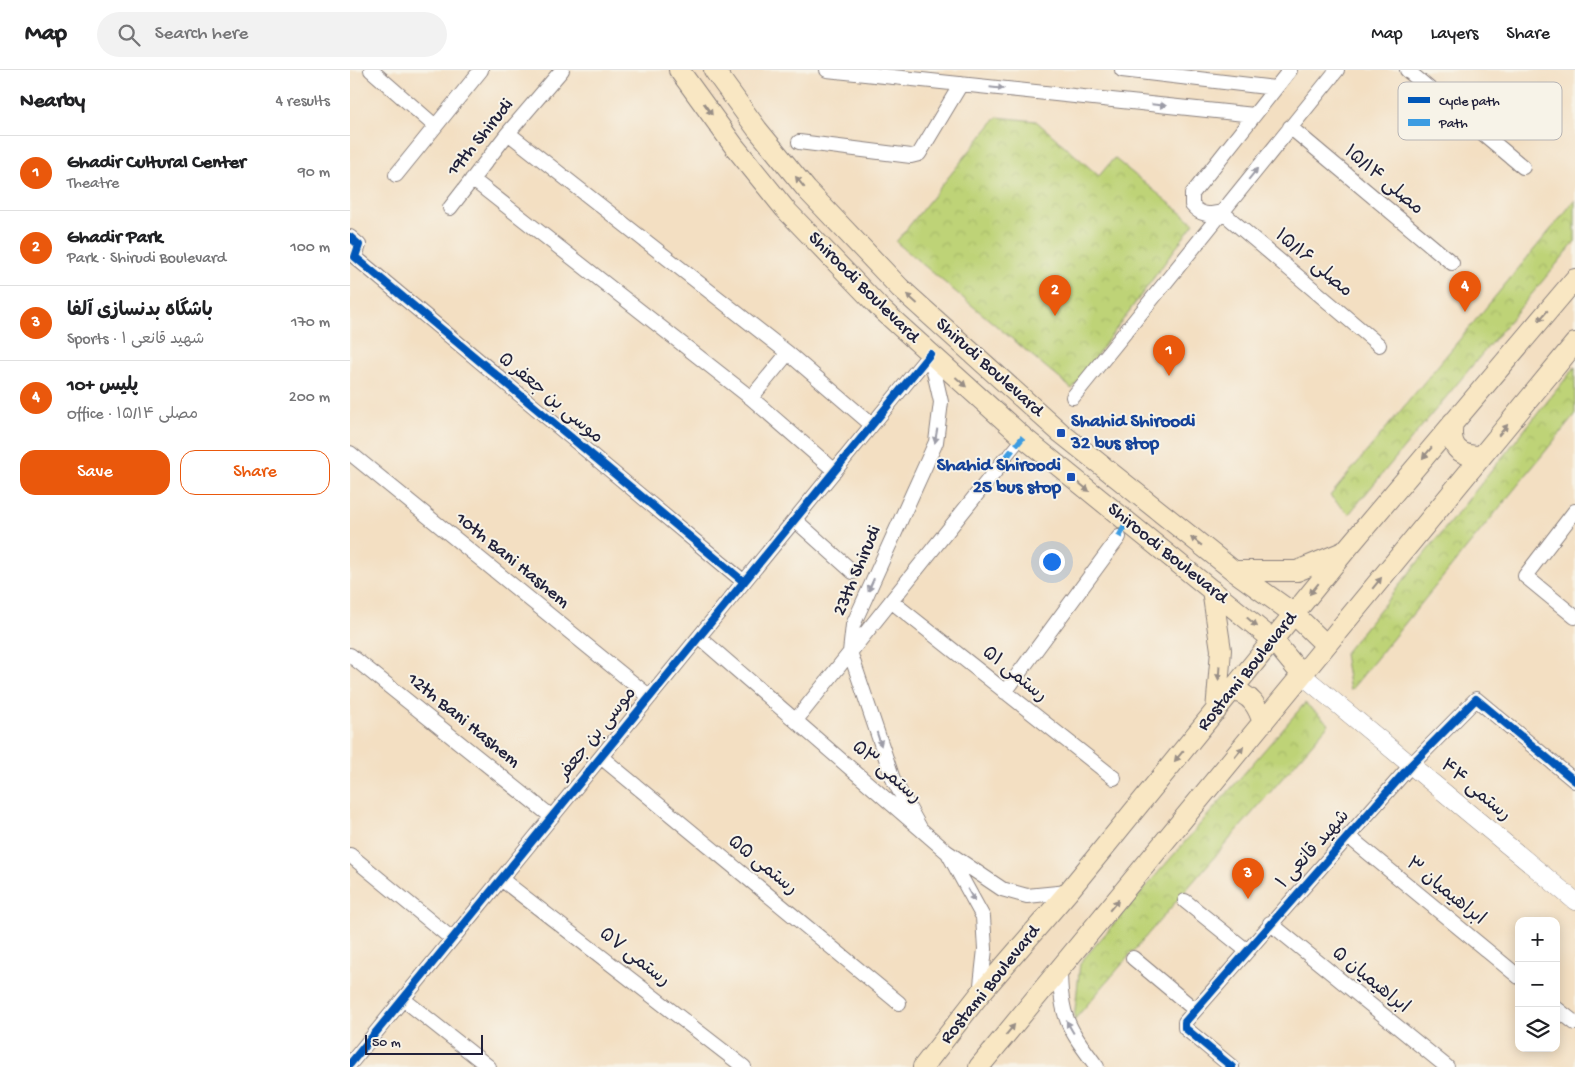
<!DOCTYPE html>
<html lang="en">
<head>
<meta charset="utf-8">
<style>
  body { margin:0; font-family:"Gochi Hand","Playpen Sans Arabic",sans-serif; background:#f2f2f2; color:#202124 }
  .controls { position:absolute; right:15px; bottom:15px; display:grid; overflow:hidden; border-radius:10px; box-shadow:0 2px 12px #0003 }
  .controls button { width:45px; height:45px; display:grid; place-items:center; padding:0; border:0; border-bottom:1px solid #e0e0e0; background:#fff; color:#202124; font:25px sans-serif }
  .scale { position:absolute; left:15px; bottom:12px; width:118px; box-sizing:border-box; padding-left:5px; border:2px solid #22223b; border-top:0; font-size:14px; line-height:18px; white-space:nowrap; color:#22223b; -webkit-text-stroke:4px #f7f3e8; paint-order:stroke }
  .you { position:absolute; left:701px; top:491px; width:18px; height:18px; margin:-12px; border:4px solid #fff; border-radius:50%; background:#1a73e8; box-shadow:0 0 0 8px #1a73e833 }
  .badge { display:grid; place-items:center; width:32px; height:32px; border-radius:50%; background:#ea580c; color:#fff; font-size:16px; font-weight:700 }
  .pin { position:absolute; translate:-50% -41px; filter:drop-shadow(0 1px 2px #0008) }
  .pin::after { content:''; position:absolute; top:26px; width:18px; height:15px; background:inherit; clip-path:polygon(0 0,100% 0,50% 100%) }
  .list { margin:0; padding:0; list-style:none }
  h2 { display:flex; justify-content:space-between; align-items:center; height:65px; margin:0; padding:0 20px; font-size:21px }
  h2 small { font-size:16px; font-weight:400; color:#757577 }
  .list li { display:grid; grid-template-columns:32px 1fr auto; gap:15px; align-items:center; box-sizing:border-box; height:75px; padding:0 20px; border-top:1px solid #e0e0e0 }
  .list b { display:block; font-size:19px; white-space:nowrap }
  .list p { margin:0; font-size:16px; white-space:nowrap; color:#757577 }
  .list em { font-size:16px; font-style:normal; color:#757577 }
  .actions { display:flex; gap:10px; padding:15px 20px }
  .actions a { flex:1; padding:11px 0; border:1px solid #ea580c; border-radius:15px; text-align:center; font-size:18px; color:#ea580c }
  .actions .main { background:#ea580c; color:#fff }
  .icon { flex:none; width:28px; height:28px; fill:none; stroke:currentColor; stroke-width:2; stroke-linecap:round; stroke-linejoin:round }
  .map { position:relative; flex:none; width:1225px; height:997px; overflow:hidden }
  header { display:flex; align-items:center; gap:30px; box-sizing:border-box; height:70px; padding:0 25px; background:#fff; border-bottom:1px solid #e0e0e0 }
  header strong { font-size:24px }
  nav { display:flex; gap:28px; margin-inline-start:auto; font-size:18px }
  .search { width:350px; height:45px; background:#f2f2f2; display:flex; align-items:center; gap:12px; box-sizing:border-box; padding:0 18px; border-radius:28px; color:#757577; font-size:19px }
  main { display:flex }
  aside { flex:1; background:#fff }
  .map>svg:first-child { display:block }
  .park { fill:url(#park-crowns); stroke:#707a59 }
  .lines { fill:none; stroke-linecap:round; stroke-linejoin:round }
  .pedestrian-casing { stroke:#8a807e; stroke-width:12 }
  .minor-casing { stroke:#8a807e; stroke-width:16 }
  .tertiary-casing { stroke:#8a807e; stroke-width:19 }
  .secondary-casing { stroke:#8a807e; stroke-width:22 }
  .pedestrian { stroke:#fff; stroke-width:10 }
  .minor { stroke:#fff; stroke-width:14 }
  .tertiary { stroke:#fff; stroke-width:18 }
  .secondary { stroke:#f9e7c3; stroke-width:20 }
  .quiet { stroke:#3c9ce2; stroke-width:6; stroke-dasharray:12 6; stroke-linecap:butt }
  .cycleway-casing { stroke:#f7f3e8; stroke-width:11 }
  .cycleway { stroke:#0057b8; stroke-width:8 }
  .oneway { fill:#9c9ca7 }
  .oneway2 { fill:#988e86 }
  .transit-dot { fill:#1a4fb4; stroke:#f7f3e8; stroke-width:2 }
  .labels { text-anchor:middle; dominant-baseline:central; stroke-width:4; stroke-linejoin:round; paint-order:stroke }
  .street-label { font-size:19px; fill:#22223b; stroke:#f7f3e8 }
  .transit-label { font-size:19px; font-weight:bold; fill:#164399; stroke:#f7f3e8; text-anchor:start }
  .key { fill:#f7f3e8; stroke:#b7b4b4; stroke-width:1 }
  .key-label { font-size:14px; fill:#22223b }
</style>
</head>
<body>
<header>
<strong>Map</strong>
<div class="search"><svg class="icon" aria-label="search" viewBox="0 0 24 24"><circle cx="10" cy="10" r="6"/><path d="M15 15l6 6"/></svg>Search here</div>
<nav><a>Map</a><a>Layers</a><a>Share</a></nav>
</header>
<main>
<aside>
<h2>Nearby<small>4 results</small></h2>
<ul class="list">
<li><span class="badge">1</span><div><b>Ghadir Cultural Center</b><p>Theatre</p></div><em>90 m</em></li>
<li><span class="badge">2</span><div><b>Ghadir Park</b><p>Park · Shirudi Boulevard</p></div><em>100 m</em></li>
<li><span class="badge">3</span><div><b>باشگاه بدنسازی آلفا</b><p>Sports · شهید قانعی ۱</p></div><em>170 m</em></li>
<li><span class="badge">4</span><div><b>پلیس +10</b><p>Office · مصلی ۱۵/۱۴</p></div><em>200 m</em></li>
</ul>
<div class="actions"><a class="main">Save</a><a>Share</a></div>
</aside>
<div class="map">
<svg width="1225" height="997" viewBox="0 0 1225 997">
  <defs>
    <pattern id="park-crowns" width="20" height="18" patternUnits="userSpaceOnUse" patternTransform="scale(1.25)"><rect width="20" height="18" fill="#bed377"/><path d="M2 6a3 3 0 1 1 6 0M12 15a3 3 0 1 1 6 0" fill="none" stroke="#a3b568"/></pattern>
  </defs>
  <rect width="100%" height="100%" fill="#f7f3e8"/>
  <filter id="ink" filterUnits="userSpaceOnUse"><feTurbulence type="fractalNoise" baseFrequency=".02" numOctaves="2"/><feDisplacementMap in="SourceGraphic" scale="10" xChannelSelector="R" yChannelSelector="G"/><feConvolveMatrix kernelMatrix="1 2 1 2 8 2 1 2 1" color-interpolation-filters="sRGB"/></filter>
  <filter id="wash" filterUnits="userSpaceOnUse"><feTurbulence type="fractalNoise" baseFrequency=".0096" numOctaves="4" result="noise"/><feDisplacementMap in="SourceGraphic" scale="20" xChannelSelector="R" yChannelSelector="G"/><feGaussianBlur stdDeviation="1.12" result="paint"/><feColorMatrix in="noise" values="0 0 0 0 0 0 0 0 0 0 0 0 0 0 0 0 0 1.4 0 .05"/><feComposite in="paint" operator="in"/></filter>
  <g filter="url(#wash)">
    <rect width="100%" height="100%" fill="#f3dfc2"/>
    <path class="park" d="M647,47l39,4 63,55 15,-18 80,65 -122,166 -176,-147z
      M1225,130v42l-226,272 -19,-18z
      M1225,297v48l-225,276 -6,-37z
      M955,633l24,21 -255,296 6,-57z"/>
  </g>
  <g filter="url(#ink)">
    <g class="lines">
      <defs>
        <path id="pedestrian" d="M655,389l18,-22"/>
        <path id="minor" d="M21,0l64,56
          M477,0l427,45
          M772,0l153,18
          M1057,0l116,97
          M940,57l162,136
          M158,63l280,220 84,72
          M449,72l112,14 8,-2 42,-70
          M46,105l85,-105
          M122,109l279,219 84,73
          M100,138l58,-75 54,-63
          M872,142l157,133
          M872,142c-13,3 -21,4 -30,-7v-11l98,-124
          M0,167l9,8 -4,12 389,325
          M723,327l264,-327
          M401,328l37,-45
          M0,383l300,244
          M1225,441l-50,65 50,41
          M445,450l58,52
          M541,531l223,177
          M349,567l248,215 55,37 25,7 41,-4
          M0,585l202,162
          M655,622l114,-155
          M446,650l209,-261
          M251,687l298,246
          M570,758l-27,-49 -43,-127 3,-27 83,-183 5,-40 -11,-48
          M998,766l171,141
          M0,785l102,84
          M599,785l34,62 2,32 -5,45
          M151,809l243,188
          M835,831l61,49
          M920,853l177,144
          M783,888l61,51
          M710,899c0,49 9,60 37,98
          M53,929l86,68
          M1206,938l19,15
          M0,994l580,-710
          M882,997l-47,-39v-6l226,-257 65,-66 99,82"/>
        <path id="tertiary" d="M951,604l274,227"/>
        <path id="secondary" d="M329,0l55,76 51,63 95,99 143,129 250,203 28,34
          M364,0l43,59 50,61 93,98 161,145 173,138 60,43 32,31
          M1103,352c-4,24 4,34 28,34
          M884,501h63l46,-19
          M862,520l9,60 -5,61
          M883,621c18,3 25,16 30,32
          M573,997l57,-73 88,-102 277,-341 230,-272
          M629,997l596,-724"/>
      </defs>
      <use href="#pedestrian" class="pedestrian-casing"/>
      <use href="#minor" class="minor-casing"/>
      <use href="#tertiary" class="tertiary-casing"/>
      <use href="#secondary" class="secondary-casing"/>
      <use href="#pedestrian" class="pedestrian"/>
      <use href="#minor" class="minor"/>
      <use href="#tertiary" class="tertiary"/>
      <use href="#secondary" class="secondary"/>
      <path class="quiet" d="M655,389l18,-22
        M769,467l8,-15"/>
      <defs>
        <path id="cycleway" d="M0,167l9,8 -4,12 389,325
          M0,994l580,-710
          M882,997l-47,-39v-6l226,-257 65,-66 99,82"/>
      </defs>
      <use href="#cycleway" class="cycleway-casing"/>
      <use href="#cycleway" class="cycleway"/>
    </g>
    <defs><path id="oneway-solid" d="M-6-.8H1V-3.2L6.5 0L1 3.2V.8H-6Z" transform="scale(1.25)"/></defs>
    <g class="oneway">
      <use href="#oneway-solid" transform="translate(647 18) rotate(6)"/>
      <use href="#oneway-solid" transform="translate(809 35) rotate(6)"/>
      <use href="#oneway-solid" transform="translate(903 104) rotate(-51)"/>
      <use href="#oneway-solid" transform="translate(586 366) rotate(100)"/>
      <use href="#oneway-solid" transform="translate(521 515) rotate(114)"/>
      <use href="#oneway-solid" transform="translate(529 669) rotate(72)"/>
      <use href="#oneway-solid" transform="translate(621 825) rotate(61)"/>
      <use href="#oneway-solid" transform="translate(720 957) rotate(-120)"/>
    </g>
    <g class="oneway2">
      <use href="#oneway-solid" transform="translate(358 39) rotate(54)"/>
      <use href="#oneway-solid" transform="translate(450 112) rotate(-129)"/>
      <use href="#oneway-solid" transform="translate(562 229) rotate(-138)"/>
      <use href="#oneway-solid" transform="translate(1193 246) rotate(130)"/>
      <use href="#oneway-solid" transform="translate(611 312) rotate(42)"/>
      <use href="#oneway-solid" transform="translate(1153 360) rotate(-50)"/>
      <use href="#oneway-solid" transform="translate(1077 383) rotate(130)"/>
      <use href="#oneway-solid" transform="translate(734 417) rotate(39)"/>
      <use href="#oneway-solid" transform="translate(846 471) rotate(-142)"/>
      <use href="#oneway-solid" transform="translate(1027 513) rotate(-51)"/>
      <use href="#oneway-solid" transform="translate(964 519) rotate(129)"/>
      <use href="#oneway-solid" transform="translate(902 552) rotate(41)"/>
      <use href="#oneway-solid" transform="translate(869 603) rotate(94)"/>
      <use href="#oneway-solid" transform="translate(889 682) rotate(-51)"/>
      <use href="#oneway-solid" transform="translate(829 686) rotate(130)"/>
      <use href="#oneway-solid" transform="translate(764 835) rotate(-50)"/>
      <use href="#oneway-solid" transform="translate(660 960) rotate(-50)"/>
    </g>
  </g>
  <g class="transit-dot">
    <rect x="706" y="358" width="10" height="10" rx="2.5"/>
    <rect x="716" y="402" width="10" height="10" rx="2.5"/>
  </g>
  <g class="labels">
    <g class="street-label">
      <text transform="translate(131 68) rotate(-51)">19th Shirudi</text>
      <text transform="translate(1033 111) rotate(40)">مصلی ۱۵/۱۴</text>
      <text transform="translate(963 194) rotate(40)">مصلی ۱۵/۱۶</text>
      <text transform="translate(513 218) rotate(45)">Shiroodi Boulevard</text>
      <text transform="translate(639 298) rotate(42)">Shirudi Boulevard</text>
      <text transform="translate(200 329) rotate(40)">موسی بن جعفر ۵</text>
      <text transform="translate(817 484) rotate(39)">Shiroodi Boulevard</text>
      <text transform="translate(162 491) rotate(39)">10th Bani Hashem</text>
      <text transform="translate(508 501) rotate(-67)">23th Shirudi</text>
      <text transform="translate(898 602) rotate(-51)">Rostami Boulevard</text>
      <text transform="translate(664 605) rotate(39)">رستمی ۵۱</text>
      <text transform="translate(113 651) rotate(39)">12th Bani Hashem</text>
      <text transform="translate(248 664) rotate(-51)">موسی بن جعفر</text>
      <text transform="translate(536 703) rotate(41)">رستمی ۵۳</text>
      <text transform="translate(1125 721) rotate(40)">رستمی ۴۴</text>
      <text transform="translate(964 780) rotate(-48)">شهید قانعی ۱</text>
      <text transform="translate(412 796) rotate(39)">رستمی ۵۵</text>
      <text transform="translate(1095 822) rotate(39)">ابراهیمیان ۳</text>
      <text transform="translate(284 888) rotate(38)">رستمی ۵۷</text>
      <text transform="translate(1020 911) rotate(39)">ابراهیمیان ۵</text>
      <text transform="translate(641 915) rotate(-51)">Rostami Boulevard</text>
    </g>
    <g class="transit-label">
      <text x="721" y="352">Shahid Shiroodi<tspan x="721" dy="22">32 bus stop</tspan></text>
      <text x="711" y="396" text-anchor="end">Shahid Shiroodi<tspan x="711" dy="22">25 bus stop</tspan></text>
    </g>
  </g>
  <rect x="1048" y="12" width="164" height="58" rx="8" class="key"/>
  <rect x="1058" y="27" width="22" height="6" fill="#0057b8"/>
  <rect x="1058" y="49" width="22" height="7" fill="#3c9ce2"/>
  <g class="key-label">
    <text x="1089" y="35">Cycle path</text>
    <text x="1089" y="57">Path</text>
  </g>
</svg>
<div class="controls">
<button>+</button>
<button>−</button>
<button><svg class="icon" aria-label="layers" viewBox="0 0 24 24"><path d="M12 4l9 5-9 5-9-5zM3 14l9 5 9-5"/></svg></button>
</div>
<div class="scale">50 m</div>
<div class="you"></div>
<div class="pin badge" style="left:819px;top:306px">1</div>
<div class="pin badge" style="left:705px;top:246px">2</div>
<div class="pin badge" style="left:898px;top:829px">3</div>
<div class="pin badge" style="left:1115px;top:242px">4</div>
</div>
</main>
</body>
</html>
